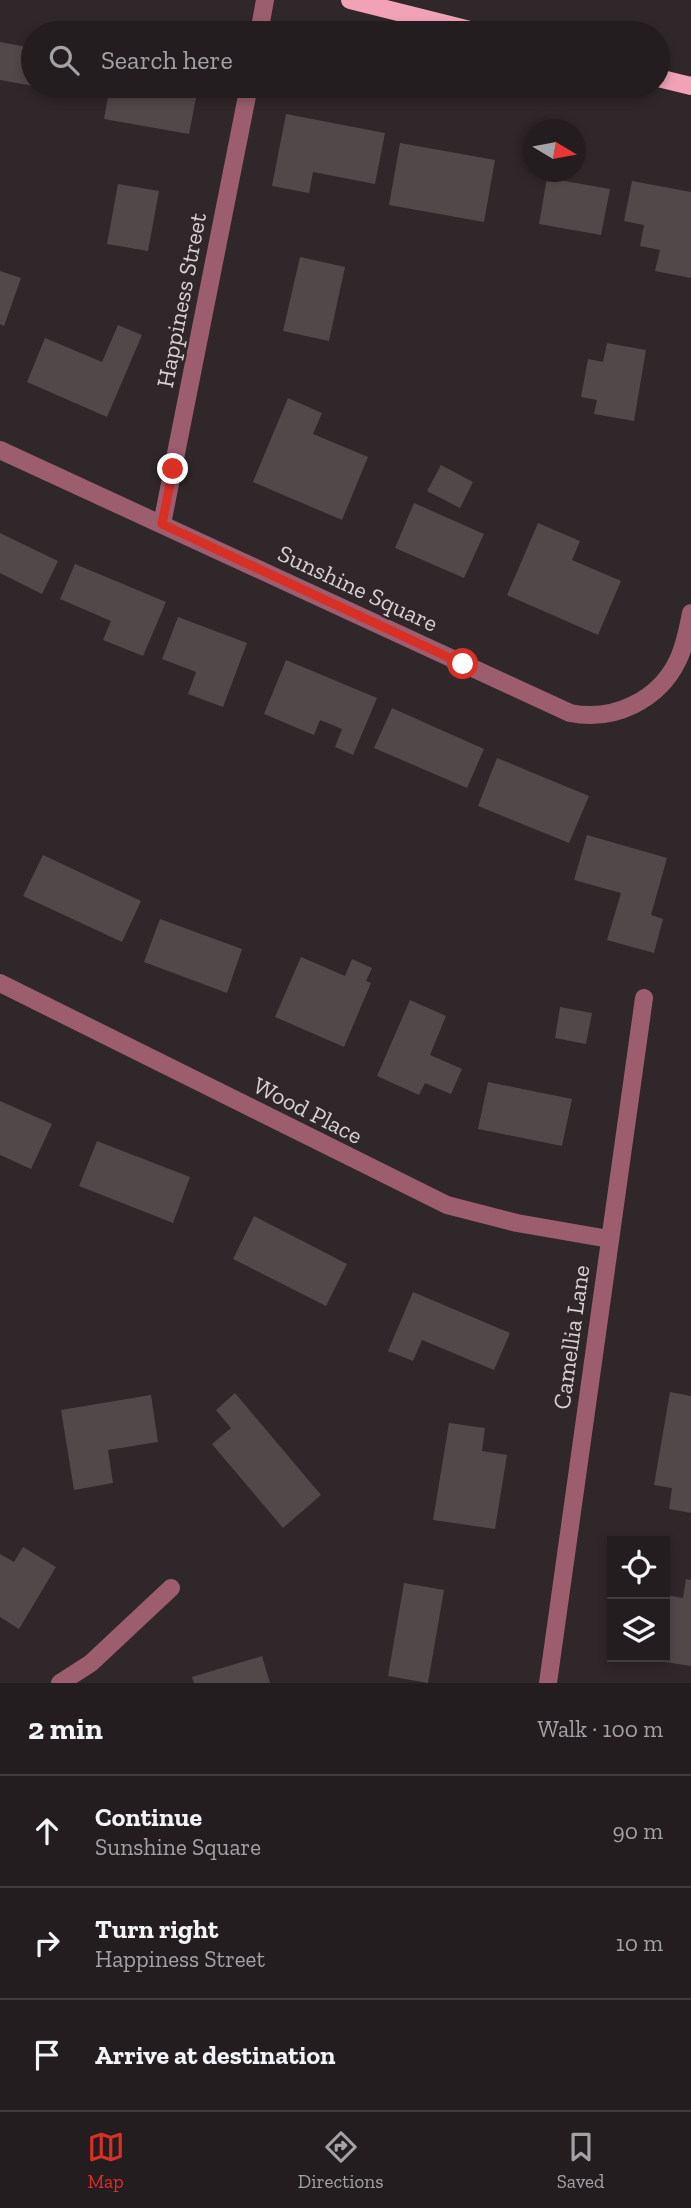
<!DOCTYPE html>
<html lang="en">
<head>
<meta charset="utf-8">
<style>
  body { margin:0; font-family:"Zilla Slab",serif; background:#2b2628; color:#f1f3f6 }
  .controls { position:absolute; right:21px; bottom:21px; display:grid; overflow:hidden; border-radius:0px; box-shadow:0 4px 10px #0003 }
  .controls button { width:63px; height:63px; display:grid; place-items:center; padding:0; border:0; border-bottom:2px solid #403b3d; background:#231d1f; color:#f1f3f6; font:35px sans-serif }
  .compass { position:absolute; left:523px; top:119px; width:63px; height:63px; border-radius:50%; background:#231d1f; box-shadow:0 4px 10px #0003; rotate:100deg }
  .stop { position:absolute; width:21px; height:21px; margin:-16px; border:5px solid #d93025; border-radius:50%; background:#fff }
  .stop.end { background:#d93025; border-color:#fff; box-shadow:0 2px 7px #0008 }
  .list { margin:0; padding:0; list-style:none }
  h2 { display:flex; justify-content:space-between; align-items:center; height:91px; margin:0; padding:0 28px; font-size:30px }
  h2 small { font-size:23px; font-weight:400; color:#a3a2a4 }
  .list li { display:grid; grid-template-columns:46px 1fr auto; gap:21px; align-items:center; box-sizing:border-box; height:112px; padding:0 28px; border-top:2px solid #403b3d }
  .list b { display:block; font-size:26px; white-space:nowrap }
  .list p { margin:0; font-size:23px; white-space:nowrap; color:#a3a2a4 }
  .list em { font-size:23px; font-style:normal; color:#a3a2a4 }
  .icon { flex:none; width:38px; height:38px; fill:none; stroke:currentColor; stroke-width:2; stroke-linecap:round; stroke-linejoin:round }
  .map { position:relative; flex:none; width:691px; height:1683px; overflow:hidden }
  .search { position:absolute; background:#231d1f; box-shadow:0 4px 10px #0003; left:21px; right:21px; top:21px; height:77px; display:flex; align-items:center; gap:18px; box-sizing:border-box; padding:0 24px; border-radius:38px; color:#a3a2a4; font-size:26px }
  .sheet { height:427px; background:#231d1f }
  nav { display:flex; justify-content:space-around; align-items:center; box-sizing:border-box; height:98px; border-top:2px solid #403b3d; background:#231d1f; font-size:19px; color:#a3a2a4 }
  nav a { display:grid; justify-items:center; gap:4px }
  nav .on { color:#d93025 }
  .map>svg:first-child { display:block }
  .building { fill:#51484a }
  .lines { fill:none; stroke-linecap:round; stroke-linejoin:round }
  .minor { stroke:#9c5d6e; stroke-width:18 }
  .major { stroke:#f1a2b6; stroke-width:18 }
  .route { stroke:#d93025; stroke-width:9 }
  .labels { text-anchor:middle; dominant-baseline:central; stroke-width:5; stroke-linejoin:round; paint-order:stroke }
  .street-label { font-size:24px; fill:#d7d1d3; stroke:#2f2729 }
</style>
</head>
<body>
<div class="map">
<svg width="691" height="1683" viewBox="0 0 691 1683">
  <rect width="100%" height="100%" fill="#2f2729"/>
  <path class="building" d="M0,42l33,6v38l-33,-6z
    M110,86h48l39,7 -8,41 -85,-15z
    M286,114l99,19 -10,51 -62,-12 -4,21 -37,-7z
    M400,143l95,17 -11,62 -95,-17z
    M547,178l63,11 -9,46 -62,-11z
    M632,181l59,11v86l-36,-7 5,-21 -20,-4 4,-21 -20,-4z
    M118,184l41,7 -11,60 -41,-7z
    M300,257l45,10 -16,74 -46,-10z
    M0,271l21,7 -17,48 -4,-2z
    M118,325l24,10 -35,82 -80,-35 18,-44 57,24z
    M607,343l39,7 -12,71 -40,-7 3,-14 -16,-3 7,-38 15,3z
    M288,398l34,15 -9,21 55,23 -26,63 -89,-38z
    M441,465l32,17 -13,26 -33,-17z
    M414,503l70,31 -20,44 -69,-30z
    M538,523l42,18 -8,19 49,21 -23,54 -91,-40z
    M0,533l58,28 -16,33 -42,-21z
    M75,564l91,38 -23,54 -40,-16 8,-19 -51,-22z
    M178,617l69,26 -24,64 -35,-13 8,-22 -34,-13z
    M286,660l91,38 -24,57 -18,-8 7,-18 -22,-9 -6,15 -50,-21z
    M392,708l92,41 -17,39 -93,-40z
    M497,758l92,38 -20,47 -91,-37z
    M587,835l80,23 -16,57 12,4 -9,34 -47,-13 14,-47 -47,-13z
    M43,855l98,46 -19,41 -99,-46z
    M160,919l82,30 -15,44 -83,-31z
    M301,957l44,19 7,-17 20,9 -6,13 5,2 -27,64 -69,-30z
    M410,1000l36,16 -16,39 32,14 -11,25 -26,-11 -6,12 -42,-19z
    M560,1007l32,6 -6,31 -31,-6z
    M488,1082l84,17 -10,47 -84,-17z
    M0,1101l52,23 -21,45 -31,-14z
    M97,1141l93,36 -17,46 -94,-37z
    M254,1216l93,48 -21,42 -93,-47z
    M413,1292l97,41 -16,37 -72,-30 -9,21 -25,-10z
    M670,1392l21,4v117l-22,-4 3,-21 -18,-3z
    M235,1393l86,102 -38,33 -71,-84 19,-16 -15,-18z
    M151,1395l7,47 -50,8 5,33 -39,7 -13,-80z
    M449,1423l36,5 -3,23 25,4 -12,74 -62,-9z
    M23,1547l33,20 -37,62 -19,-12v-63l14,8z
    M686,1579l5,1v86l-46,-7v-2h20v-62l18,3z
    M404,1583l40,7 -16,93 -40,-7z
    M262,1656l8,27h-76l-2,-6z"/>
  <g class="lines">
    <path class="minor" d="M259,33l6,-33
      M0,450l570,263c44,9 89,-13 108,-53 7,-15 10,-31 13,-47
      M162,524l87,-438
      M0,983l447,222 70,18 92,16
      M60,1683l31,-20 80,-75
      M548,1683l96,-685"/>
    <path class="major" d="M350,0l132,33
      M658,78l33,8"/>
  </g>
  <g class="lines">
    <path class="route" d="M173,469l-11,55 301,140"/>
  </g>
  <g class="labels">
    <g class="street-label">
      <text transform="translate(181 300) rotate(-79)">Happiness Street</text>
      <text transform="translate(358 588) rotate(25)">Sunshine Square</text>
      <text transform="translate(308 1110) rotate(27)">Wood Place</text>
      <text transform="translate(571 1337) rotate(-82)">Camellia Lane</text>
    </g>
  </g>
</svg>
<div class="controls">
<button><svg class="icon" aria-label="locate" viewBox="0 0 24 24"><circle cx="12" cy="12" r="6"/><path d="M12 2v4M12 18v4M2 12h4M18 12h4"/></svg></button>
<button><svg class="icon" aria-label="layers" viewBox="0 0 24 24"><path d="M12 4l9 5-9 5-9-5zM3 14l9 5 9-5"/></svg></button>
</div>
<svg class="compass" viewBox="-18 -18 36 36"><path d="M0-13l5 13h-10z" fill="#e53935"/><path d="M0 13l5-13h-10z" fill="#a3a2a4"/></svg>
<div class="stop" style="left:463px;top:664px"></div>
<div class="stop end" style="left:173px;top:469px"></div>
<div class="search"><svg class="icon" aria-label="search" viewBox="0 0 24 24"><circle cx="10" cy="10" r="6"/><path d="M15 15l6 6"/></svg>Search here</div>
</div>
<section class="sheet">
<h2>2 min<small>Walk · 100 m</small></h2>
<ul class="list">
<li><svg class="icon" aria-label="ahead" viewBox="0 0 24 24"><path d="M12 20V5M6 11l6-6 6 6"/></svg><div><b>Continue</b><p>Sunshine Square</p></div><em>90 m</em></li>
<li><svg class="icon" aria-label="right" viewBox="0 0 24 24"><path d="M7 20v-9h11M14 6l5 5-5 5"/></svg><div><b>Turn right</b><p>Happiness Street</p></div><em>10 m</em></li>
<li><svg class="icon" aria-label="arrive" viewBox="0 0 24 24"><path d="M6 21V4h12l-3 4 3 4H6"/></svg><div><b>Arrive at destination</b></div></li>
</ul>
</section>
<nav>
<a class="on"><svg class="icon" aria-label="map" viewBox="0 0 24 24"><path d="M3 6l6-2 6 2 6-2v14l-6 2-6-2-6 2zM9 4v14M15 6v14"/></svg>Map</a>
<a><svg class="icon" aria-label="directions" viewBox="0 0 24 24"><path d="M12 3l9 9-9 9-9-9zM9 14v-3h6M13 9l2 2-2 2"/></svg>Directions</a>
<a><svg class="icon" aria-label="saved" viewBox="0 0 24 24"><path d="M7 4h10v16l-5-4-5 4z"/></svg>Saved</a>
</nav>
</body>
</html>
